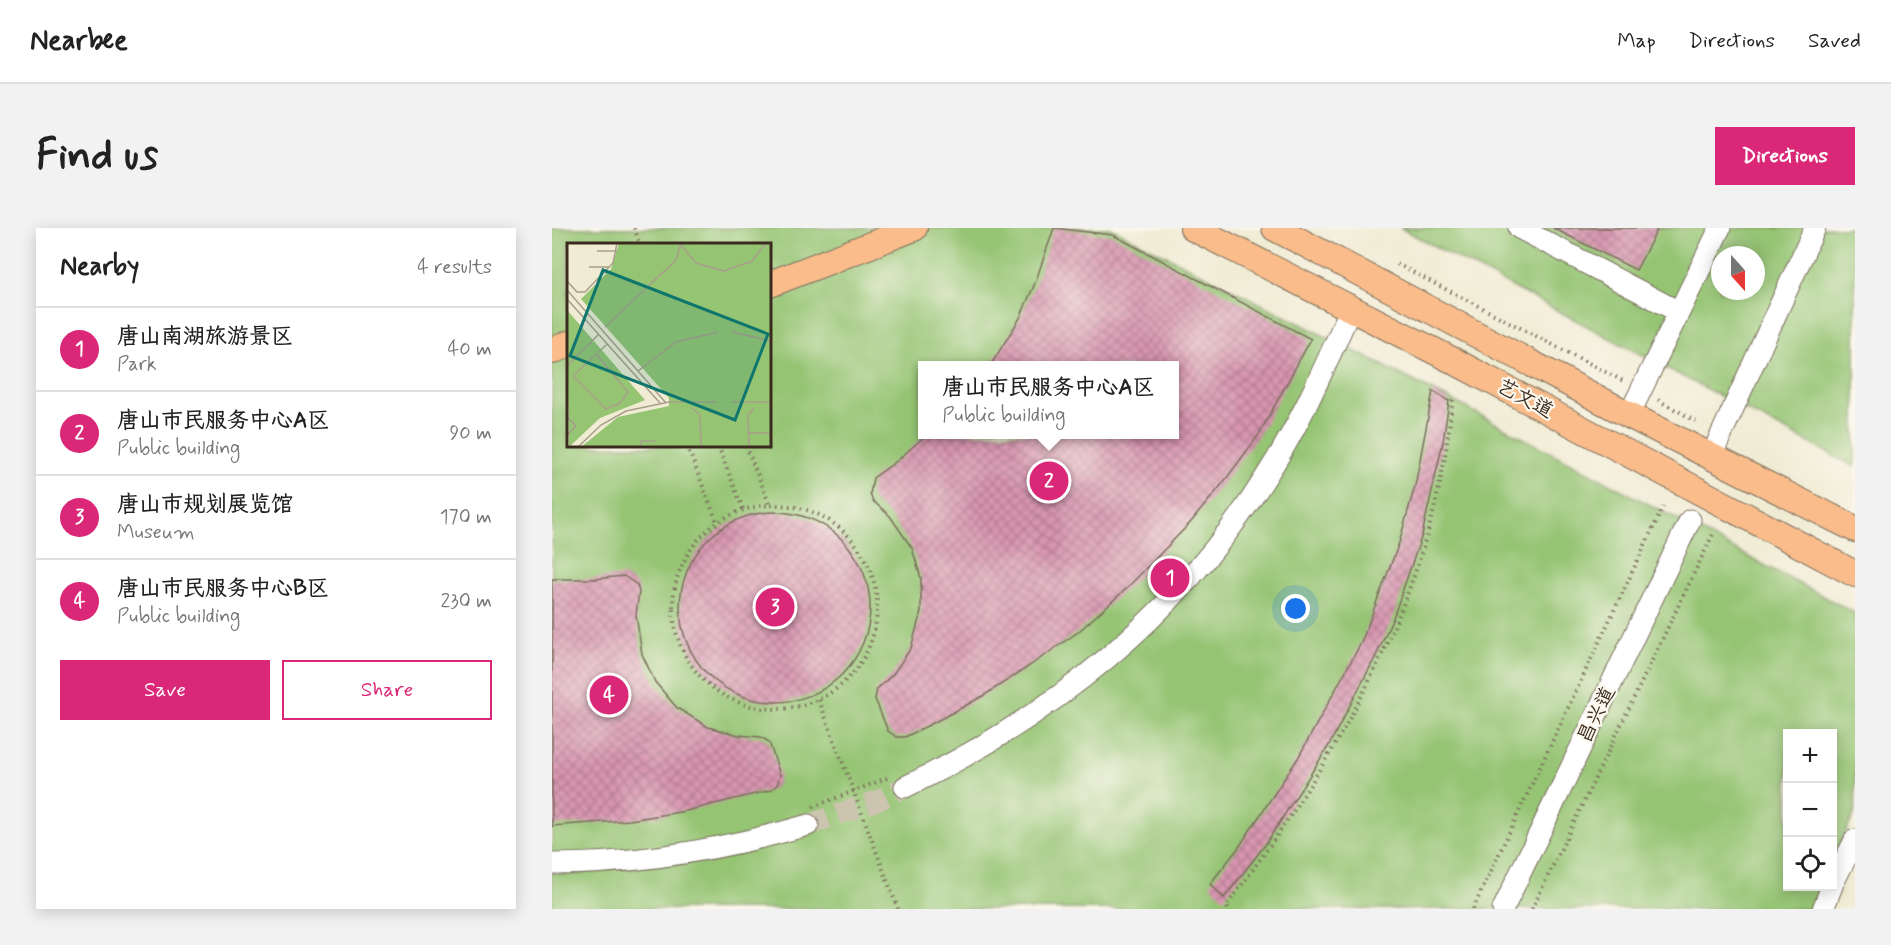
<!DOCTYPE html>
<html lang="en">
<head>
<meta charset="utf-8">
<style>
  body { margin:0; font-family:Mynerve,"LXGW WenKai TC",sans-serif; background:#f2f2f2; color:#222 }
  .controls { position:absolute; right:18px; bottom:18px; display:grid; overflow:hidden; border-radius:0px; box-shadow:0 3px 15px #0003 }
  .controls button { width:54px; height:54px; display:grid; place-items:center; padding:0; border:0; border-bottom:2px solid #e0e0e0; background:#fff; color:#222; font:30px sans-serif }
  .compass { position:absolute; left:1159px; top:18px; width:54px; height:54px; border-radius:50%; background:#fff; box-shadow:0 3px 15px #0003; rotate:159deg }
  .you { position:absolute; left:744px; top:381px; width:21px; height:21px; margin:-15px; border:4px solid #fff; border-radius:50%; background:#1a73e8; box-shadow:0 0 0 9px #1a73e833 }
  .badge { display:grid; place-items:center; width:39px; height:39px; border-radius:50%; background:#db2777; color:#fff; font-size:20px; font-weight:700 }
  .pin { position:absolute; translate:-50% -50%; border:3px solid #fff; box-shadow:0 2px 6px #0006 }
  .popup { position:absolute; left:366px; top:133px; width:261px; height:78px; box-sizing:border-box; display:grid; place-content:center; border-radius:0px; background:#fff; filter:drop-shadow(0 2px 4px #0005); font-size:20px; white-space:nowrap; color:#767676 }
  .popup b { font-size:22px; color:#222 }
  .popup::after { content:''; position:absolute; left:50%; top:100%; margin-left:-12px; border:12px solid transparent; border-top-color:#fff }
  .list { margin:0; padding:0; list-style:none }
  h2 { display:flex; justify-content:space-between; align-items:center; height:78px; margin:0; padding:0 24px; font-size:26px }
  h2 small { font-size:20px; font-weight:400; color:#767676 }
  .list li { display:grid; grid-template-columns:39px 1fr auto; gap:18px; align-items:center; box-sizing:border-box; height:84px; padding:0 24px; border-top:2px solid #e0e0e0 }
  .list b { display:block; font-size:22px; white-space:nowrap }
  .list p { margin:0; font-size:20px; white-space:nowrap; color:#767676 }
  .list em { font-size:20px; font-style:normal; color:#767676 }
  .actions { display:flex; gap:12px; padding:18px 24px }
  .actions a { flex:1; padding:14px 0; border:2px solid #db2777; border-radius:0px; text-align:center; font-size:21px; color:#db2777 }
  .actions .main { background:#db2777; color:#fff }
  .icon { flex:none; width:33px; height:33px; fill:none; stroke:currentColor; stroke-width:2; stroke-linecap:round; stroke-linejoin:round }
  .map { position:relative; flex:none; width:1303px; height:681px; overflow:hidden; border-radius:0px }
  header { display:flex; align-items:center; gap:36px; box-sizing:border-box; height:84px; padding:0 30px; background:#fff; border-bottom:2px solid #e0e0e0 }
  header strong { font-size:28px }
  nav { display:flex; gap:33px; margin-inline-start:auto; font-size:21px }
  .intro { display:flex; align-items:center; justify-content:space-between; box-sizing:border-box; height:144px; padding:0 36px }
  h1 { margin:0; font-size:42px }
  .button { padding:15px 27px; border-radius:0px; background:#db2777; color:#fff; font-size:21px; font-weight:700 }
  main { display:flex; gap:36px; padding:0 36px }
  aside { flex:1; background:#fff; border-radius:0px; box-shadow:0 3px 15px #0003 }
  .map>svg:first-child { display:block }
  .green { fill:#95c473; stroke:#687748; stroke-width:1.5; fill-rule:evenodd }
  .building { fill:url(#building-cross-hatch) }
  .lines { fill:none; stroke-linecap:round; stroke-linejoin:round }
  .minor-tunnel { stroke:#ccc4af; stroke-width:21; stroke-dasharray:21 10; stroke-linecap:butt }
  .minor-casing { stroke:#7a6e5d; stroke-width:23 }
  .major-casing { stroke:#7a6e5d; stroke-width:28 }
  .path { stroke:#7a6e5d; stroke-width:4; stroke-dasharray:1.5 4.5; stroke-linecap:butt }
  .minor { stroke:#fff; stroke-width:21 }
  .major { stroke:#f9bc8a; stroke-width:26 }
  .labels { text-anchor:middle; dominant-baseline:central; stroke-width:4.5; stroke-linejoin:round; paint-order:stroke }
  .street-label { font-size:20px; fill:#3b2a1e; stroke:#fbf7ec }
  .inset-road { fill:none; stroke:#a89e8b; stroke-width:1.5 }
  .view { fill:#0f766e; fill-opacity:0.15; stroke:#0f766e; stroke-width:3 }
  .inset-edge { fill:none; stroke:#3b2a1e; stroke-width:3 }
</style>
</head>
<body>
<header>
<strong>Nearbee</strong>
<nav><a>Map</a><a>Directions</a><a>Saved</a></nav>
</header>
<div class="intro"><h1>Find us</h1><a class="button">Directions</a></div>
<main>
<aside>
<h2>Nearby<small>4 results</small></h2>
<ul class="list">
<li><span class="badge">1</span><div><b>唐山南湖旅游景区</b><p>Park</p></div><em>40 m</em></li>
<li><span class="badge">2</span><div><b>唐山市民服务中心A区</b><p>Public building</p></div><em>90 m</em></li>
<li><span class="badge">3</span><div><b>唐山市规划展览馆</b><p>Museum</p></div><em>170 m</em></li>
<li><span class="badge">4</span><div><b>唐山市民服务中心B区</b><p>Public building</p></div><em>230 m</em></li>
</ul>
<div class="actions"><a class="main">Save</a><a>Share</a></div>
</aside>
<div class="map">
<svg width="1303" height="681" viewBox="0 0 1303 681">
  <defs>
    <pattern id="building-cross-hatch" width="8" height="8" patternUnits="userSpaceOnUse" patternTransform="scale(1.5)"><rect width="8" height="8" fill="#d895b0"/><path d="M0 0l8 8M0 8l8-8" fill="none" stroke="#b07a8f"/></pattern>
  </defs>
  <rect width="100%" height="100%" fill="#fbf7ec"/>
  <filter id="ink" filterUnits="userSpaceOnUse"><feTurbulence type="fractalNoise" baseFrequency=".0167" numOctaves="2"/><feDisplacementMap in="SourceGraphic" scale="12" xChannelSelector="R" yChannelSelector="G"/><feConvolveMatrix kernelMatrix="1 2 1 2 8 2 1 2 1" color-interpolation-filters="sRGB"/></filter>
  <filter id="wash" filterUnits="userSpaceOnUse"><feTurbulence type="fractalNoise" baseFrequency=".008" numOctaves="4" result="noise"/><feDisplacementMap in="SourceGraphic" scale="24" xChannelSelector="R" yChannelSelector="G"/><feGaussianBlur stdDeviation="1.35" result="paint"/><feColorMatrix in="noise" values="0 0 0 0 0 0 0 0 0 0 0 0 0 0 0 0 0 1.4 0 .05"/><feComposite in="paint" operator="in"/></filter>
  <g filter="url(#wash)">
    <rect width="100%" height="100%" fill="#f0ebd3"/>
    <path class="green" d="M0,0h559l346,175 398,210v199l-22,48 -1,-126h-44v152l32,1 -9,22h-1259zM16,16h202v202h-202zM371,138h252v68h-252z
      M848,0h455v239zM1168,27h36v36h-36z"/>
    <g id="blocks">
      <path class="building" d="M502,0l59,7 198,104 -53,97 -35,47 -32,39 -64,66 -49,44 -47,33 -48,31 -48,26 -30,15h-8l-9,-6 -13,-32 2,-10 16,-15 18,-26 10,-36v-34l-9,-30 -22,-32 -17,-15 -3,-7 3,-16 25,-18 29,-26h248v-68h-185l30,-48 15,-35z
        M1001,0h105l-22,42z
        M881,163l16,10 -6,41 -21,93 -29,83 -17,38 -48,91 -63,98 -41,53 -14,-14 29,-37 59,-89 63,-115 38,-100 16,-57z
        M128 379a95 95 0 1 1 190 0a95 95 0 1 1-190 0Z
        M72,348l13,9 2,7 -3,23 6,39 13,28 22,26 31,19 31,8 22,2 8,5 11,33 -3,10 -6,5 -85,21 -56,9 -78,6v-247h42z"/>
    </g>
  </g>
  <g filter="url(#ink)">
    <use href="#blocks" fill-opacity="0" stroke="#7a6e5d" stroke-width="1.5"/>
    <g class="lines">
      <path class="minor-tunnel" d="M256,597l71,-25 26,-13"/>
      <defs>
        <path id="minor" d="M967,0l160,84
          M1077,187l91,-187
          M1159,229l104,-229
          M353,559c145,-69 274,-172 360,-309 35,-53 60,-112 86,-170
          M0,636c86,0 173,-15 256,-39
          M1280,657l23,-45
          M951,681l187,-389
          M1271,681l9,-23"/>
        <path id="major" d="M641,0l259,132 403,214
          M723,0l354,187 226,114
          M218,56l144,-56
          M0,123l16,-7"/>
      </defs>
      <use href="#minor" class="minor-casing"/>
      <use href="#major" class="major-casing"/>
      <path class="path" d="M82,0l6,16
        M845,36l228,118
        M1106,172l38,21
        M135,218l30,76
        M166,218l25,63
        M194,218l23,57
        M121 379a102 102 0 1 1 204 0a102 102 0 1 1-204 0Z
        M267,472l79,209
        M261,579l74,-29
        M676,681l-2,-3c93,-124 176,-258 211,-410 8,-33 12,-66 16,-99
        M921,681l190,-402
        M980,681l182,-377"/>
      <use href="#minor" class="minor"/>
      <use href="#major" class="major"/>
    </g>
  </g>
  <g class="labels">
    <g class="street-label">
      <text transform="translate(973 171) rotate(28)">艺文道</text>
      <text transform="translate(1045 487) rotate(-64)">昌兴道</text>
    </g>
  </g>
  <g transform="translate(15 15)">
    <rect width="204" height="204" fill="#f0ebd3"/>
    <path d="M52,0h152v204h-190l37,-30 51,-11v-8l-88,-99 30,-30zM0,67l78,90 -45,18 -31,29z" fill="#95c473"/>
    <path class="inset-road" d="M114,2l15,18 28,8 28,-10 14,-18M30,8h20M22,24h21M0,38l10,11h8l28,-29 4,-20M0,47l99,113M0,56l93,104M38,84l71,-67 5,-17M165,89l39,9M29,111l32,38 -8,11 -14,6 -33,-33 32,-30 3,-2M0,123l32,-32M71,128l38,-29 42,-10M165,159h39M125,165l8,7 1,32M0,174l9,9 -9,9M181,190h23M11,204l23,-22 25,-14 43,-9h48M74,204v-6h14M182,204l-1,-32 6,-7"/>
    <path class="view" d="M36,27l165,64 -33,86 -165,-64z"/>
    <rect width="204" height="204" class="inset-edge"/>
  </g>
</svg>
<div class="controls">
<button>+</button>
<button>−</button>
<button><svg class="icon" aria-label="locate" viewBox="0 0 24 24"><circle cx="12" cy="12" r="6"/><path d="M12 2v4M12 18v4M2 12h4M18 12h4"/></svg></button>
</div>
<svg class="compass" viewBox="-18 -18 36 36"><path d="M0-13l5 13h-10z" fill="#e53935"/><path d="M0 13l5-13h-10z" fill="#767676"/></svg>
<div class="you"></div>
<div class="pin badge" style="left:618px;top:350px">1</div>
<div class="pin badge" style="left:497px;top:253px">2</div>
<div class="popup"><b>唐山市民服务中心A区</b>Public building</div>
<div class="pin badge" style="left:223px;top:379px">3</div>
<div class="pin badge" style="left:57px;top:467px">4</div>
</div>
</main>
</body>
</html>
